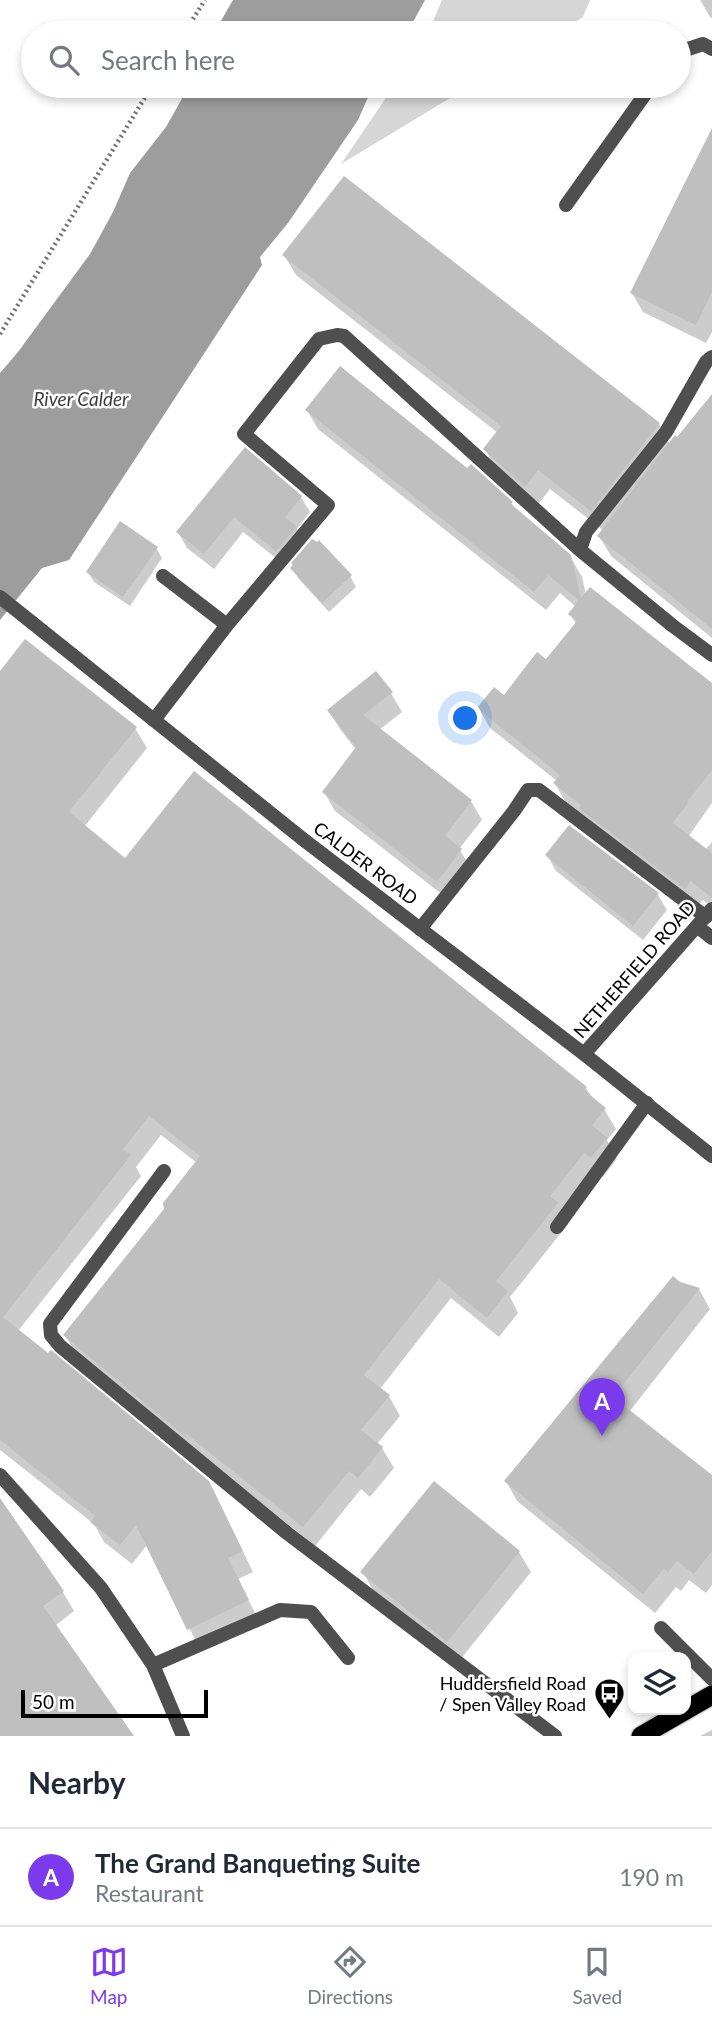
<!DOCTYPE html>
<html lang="en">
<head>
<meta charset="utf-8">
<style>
  body { margin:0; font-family:Lato,sans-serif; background:#f6f6f7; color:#1f2937 }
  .controls { position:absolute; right:21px; bottom:21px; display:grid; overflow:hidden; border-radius:14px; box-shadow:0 4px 10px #0003 }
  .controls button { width:63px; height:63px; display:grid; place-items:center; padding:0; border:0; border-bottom:2px solid #e0e1e3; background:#fff; color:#1f2937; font:35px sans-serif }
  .scale { position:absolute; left:21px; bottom:18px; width:187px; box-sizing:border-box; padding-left:7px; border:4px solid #000; border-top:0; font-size:19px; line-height:24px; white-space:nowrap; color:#000; -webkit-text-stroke:5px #fff; paint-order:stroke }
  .you { position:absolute; left:466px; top:719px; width:24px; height:24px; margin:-18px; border:5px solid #fff; border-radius:50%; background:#1a73e8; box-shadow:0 0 0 10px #1a73e833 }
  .badge { display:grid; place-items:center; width:46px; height:46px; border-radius:50%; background:#7c3aed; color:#fff; font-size:23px; font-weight:700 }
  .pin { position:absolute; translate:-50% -58px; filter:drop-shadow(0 2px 4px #0008) }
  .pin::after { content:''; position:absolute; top:37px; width:24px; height:21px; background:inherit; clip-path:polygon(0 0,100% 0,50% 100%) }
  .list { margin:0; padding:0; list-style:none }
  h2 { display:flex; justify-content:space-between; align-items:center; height:91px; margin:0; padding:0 28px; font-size:30px }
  h2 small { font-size:23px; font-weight:400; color:#747a83 }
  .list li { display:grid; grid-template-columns:46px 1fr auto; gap:21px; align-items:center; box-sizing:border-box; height:98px; padding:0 28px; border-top:2px solid #e0e1e3 }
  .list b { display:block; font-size:26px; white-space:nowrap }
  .list p { margin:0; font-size:23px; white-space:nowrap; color:#747a83 }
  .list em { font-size:23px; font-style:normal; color:#747a83 }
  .icon { flex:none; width:38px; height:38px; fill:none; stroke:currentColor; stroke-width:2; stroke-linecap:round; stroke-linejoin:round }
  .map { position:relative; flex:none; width:712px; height:1736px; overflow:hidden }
  .search { position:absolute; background:#fff; box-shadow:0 4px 10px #0003; left:21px; right:21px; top:21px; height:77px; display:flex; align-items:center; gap:18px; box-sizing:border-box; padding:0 24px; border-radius:38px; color:#747a83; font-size:26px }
  .sheet { height:189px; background:#fff }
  nav { display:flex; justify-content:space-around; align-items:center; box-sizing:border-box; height:98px; border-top:2px solid #e0e1e3; background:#fff; font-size:19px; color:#747a83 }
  nav a { display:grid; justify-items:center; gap:4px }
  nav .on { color:#7c3aed }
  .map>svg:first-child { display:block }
  .green { fill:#d6d6d6 }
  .water { fill:#9d9d9d }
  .shadow { fill:#0003 }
  .building { fill:#bfbfbf }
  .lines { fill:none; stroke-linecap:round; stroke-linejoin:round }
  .trunk-casing { stroke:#dbdbdb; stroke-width:22 }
  .path { stroke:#717171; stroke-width:4.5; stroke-dasharray:2 3.5; stroke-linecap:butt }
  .service { stroke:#4f4f4f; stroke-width:14 }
  .minor { stroke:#4f4f4f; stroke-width:14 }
  .tertiary { stroke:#4f4f4f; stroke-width:14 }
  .trunk { stroke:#000; stroke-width:19 }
  .labels { text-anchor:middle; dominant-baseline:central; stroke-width:5; stroke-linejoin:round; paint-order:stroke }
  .street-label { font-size:18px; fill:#000; stroke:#fff }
  .poi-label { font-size:18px; fill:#000; stroke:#fff; text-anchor:end }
  .water-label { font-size:19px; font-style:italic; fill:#3e3e3e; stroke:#fff }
</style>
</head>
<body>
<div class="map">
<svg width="712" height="1736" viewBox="0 0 712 1736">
  <rect width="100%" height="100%" fill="#fff"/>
  <path class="green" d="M442,0h148l-7,17 -26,16h-129z
    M394,86h76l-129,78z"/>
  <path class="water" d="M233,0h192l-18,33h-193z
    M189,86h184l-15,34 -70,103 -28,34 2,8 -193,295 -27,8 -42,52v-247l18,-21 72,-98 23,-42 17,-39 36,-46z"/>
  <path class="shadow" d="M700,0h12v18l-2,-1z
    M712,132v200l-6,11 -63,-31 -11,-19z
    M284,255l375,169 11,20 8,-5 34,-42v241l-101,-82 -12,-20 5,-5 -54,-42 -13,17 -41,-37 -11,-20 13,-16 -202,-158z
    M307,410l204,93 4,6 55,47 12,21 4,18 126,91v117l-24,34 17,13 7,-8v65l-9,-7 -6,7 -131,-104 -11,-20 2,-2 -67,-53 -11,-19 25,-12 42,-35 30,-38 -6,-10 6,-7 -16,-14 -14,17 -228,-181z
    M301,497l9,15 -13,17 8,14 -19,23 -43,-34 -29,37 -27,-21 -9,-16z
    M156,548l6,10 -32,48 -36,-24 -6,-10z
    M292,568l58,8 6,11 -27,25 -31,-34z
    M0,674l135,54 12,20 -63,79 42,33 460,228 7,11 11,10 12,20 -9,11 10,19 -14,18 -7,-5 -33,42 5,10 -58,73 8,16 -19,24 -48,-39 -71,91 9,7 11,20 -23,28 5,4 12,20 -24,29 -9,-8 -46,57 -238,-191 -12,-20 101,-125 31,-47 -36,-28 -25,32 5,9 -123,155 201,172 34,69 -15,7 21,42 -59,28 -53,-104 -15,19 -28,-22 -10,-18 -94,-74z
    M391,693l11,19 -23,18 92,71 11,19 -23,29 13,20 -24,30 -113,-88 -11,-19 32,-42 -16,-21 -11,-18z
    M569,827l89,68 9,15 -24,30 -87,-69 -9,-16z
    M679,1283l20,6 11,20 -81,103 83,65v108l-6,8 -17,-13 -8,11 -5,-4 -21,26 -138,-112 -11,-20z
    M435,1484l84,68 12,20 -72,89 -85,-69 -11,-20z
    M0,1501l63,91 11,19 -19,15 76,110h-128l-3,-4z
    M712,1730v6h-12z"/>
  <path class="building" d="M712,128v164l-16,33 -66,-32z
    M344,176l316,247 -69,88 -53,-41 -13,17 -42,-38 18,-23 -219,-171z
    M340,366l127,102 4,-4 42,38 -2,2 60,51 10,43 9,-11 122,96v87l-25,32 1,1 -15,20 39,30v45l-21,-17 -6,8 -104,-79 -2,-2 2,-3 -28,-22 7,-8 -83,-67 17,-21 10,8 33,-43 9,7 31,-38 -9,-7 11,-14 -31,-25 -14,17 -229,-182z
    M712,394v235l-115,-93 78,-101 2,2z
    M245,447l57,49 -17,21 12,10 -21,24 -42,-34 -30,37 -28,-22z
    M120,521l38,26 -35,50 -37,-25z
    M312,539l5,3 2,-2 33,35 -30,28 -32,-35 3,-3 -2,-2z
    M25,639l112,88 -68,85 56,46 69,-87 393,316 -3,3 22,18 -14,17 15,13 -16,20 -7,-5 -34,43 8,7 -62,78 12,10 -21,27 -48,-39 -75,96 26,20 -29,35 22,17 -25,31 -9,-7 -46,56 -119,-95 4,7 -125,-104 101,-126 -1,-6 37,-47 -51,-40 -26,33 8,6 -128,162 45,36 3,-3 158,131 34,70 -15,7 21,42 -62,30 -51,-105 -16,20 -30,-23 5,-6 -95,-76v-769z
    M376,671l17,21 -30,23 109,85 -27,36 17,13 -25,33 -115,-90 34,-45 -29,-37z
    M569,825l90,68 -26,33 -88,-71z
    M673,1276l7,6 20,6 -87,109 99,78v76l-18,23 -17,-13 -9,11 -4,-4 -21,26 -139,-113z
    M434,1481l86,70 -73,91 -87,-70z
    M0,1498l64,93 -21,15 91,130h-134z"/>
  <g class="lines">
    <defs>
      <path id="trunk" d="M641,1736l71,-41"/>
    </defs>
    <use href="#trunk" class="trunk-casing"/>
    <path class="path" d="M184,33l21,-33
      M0,334l152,-248"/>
    <path class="service" d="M679,54l3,-3 21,-7 9,5
      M566,205l85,-119
      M712,357l-6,5 -40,70 -80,100 -6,18 93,76 39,29
      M163,576l64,49
      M154,720l73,-95 101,-120 -84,-71 75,-95 18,-4 7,1 236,214
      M698,927l14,11
      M420,929l94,-118 14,-21h11l167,127
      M164,1171l-114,153 1,11 9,11 227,187 268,203
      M557,1227l90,-124
      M0,1475l101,113 52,77 30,71
      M661,1628l51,51
      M153,1665l127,-55 31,2 37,46"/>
    <path class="minor" d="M584,1054l128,-145"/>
    <path class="tertiary" d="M0,597l304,243 280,214 128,102"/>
    <use href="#trunk" class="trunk"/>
  </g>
  <defs>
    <symbol id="bus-pin" viewBox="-11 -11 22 30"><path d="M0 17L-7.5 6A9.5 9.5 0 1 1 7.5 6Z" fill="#000" stroke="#fff"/><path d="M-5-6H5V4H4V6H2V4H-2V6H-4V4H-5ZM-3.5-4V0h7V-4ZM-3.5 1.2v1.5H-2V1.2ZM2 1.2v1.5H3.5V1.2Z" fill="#fff"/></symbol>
  </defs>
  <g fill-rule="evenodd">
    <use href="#bus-pin" x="592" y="1676" width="35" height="47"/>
  </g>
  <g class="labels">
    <g class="street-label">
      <text transform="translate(366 863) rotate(37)">CALDER ROAD</text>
      <text transform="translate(634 969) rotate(-49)">NETHERFIELD ROAD</text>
    </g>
    <g class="poi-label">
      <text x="586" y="1683">Huddersfield Road<tspan x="586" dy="21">/ Spen Valley Road</tspan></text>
    </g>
    <g class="water-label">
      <text x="81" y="398">River Calder</text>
    </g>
  </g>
</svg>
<div class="controls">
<button><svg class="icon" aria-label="layers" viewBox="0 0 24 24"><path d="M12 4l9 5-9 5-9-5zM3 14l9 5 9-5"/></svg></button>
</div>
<div class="scale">50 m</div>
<div class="you"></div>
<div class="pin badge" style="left:602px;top:1436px">A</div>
<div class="search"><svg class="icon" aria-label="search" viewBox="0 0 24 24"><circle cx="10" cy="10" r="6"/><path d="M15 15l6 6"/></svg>Search here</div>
</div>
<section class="sheet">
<h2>Nearby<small></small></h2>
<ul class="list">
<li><span class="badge">A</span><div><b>The Grand Banqueting Suite</b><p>Restaurant</p></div><em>190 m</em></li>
</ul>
</section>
<nav>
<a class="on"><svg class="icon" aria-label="map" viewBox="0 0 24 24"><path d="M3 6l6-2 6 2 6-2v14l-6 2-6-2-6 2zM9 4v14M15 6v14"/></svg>Map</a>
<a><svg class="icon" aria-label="directions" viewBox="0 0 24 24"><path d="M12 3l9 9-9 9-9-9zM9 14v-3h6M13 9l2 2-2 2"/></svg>Directions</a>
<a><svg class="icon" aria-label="saved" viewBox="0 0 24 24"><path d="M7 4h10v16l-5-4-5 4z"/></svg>Saved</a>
</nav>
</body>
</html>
